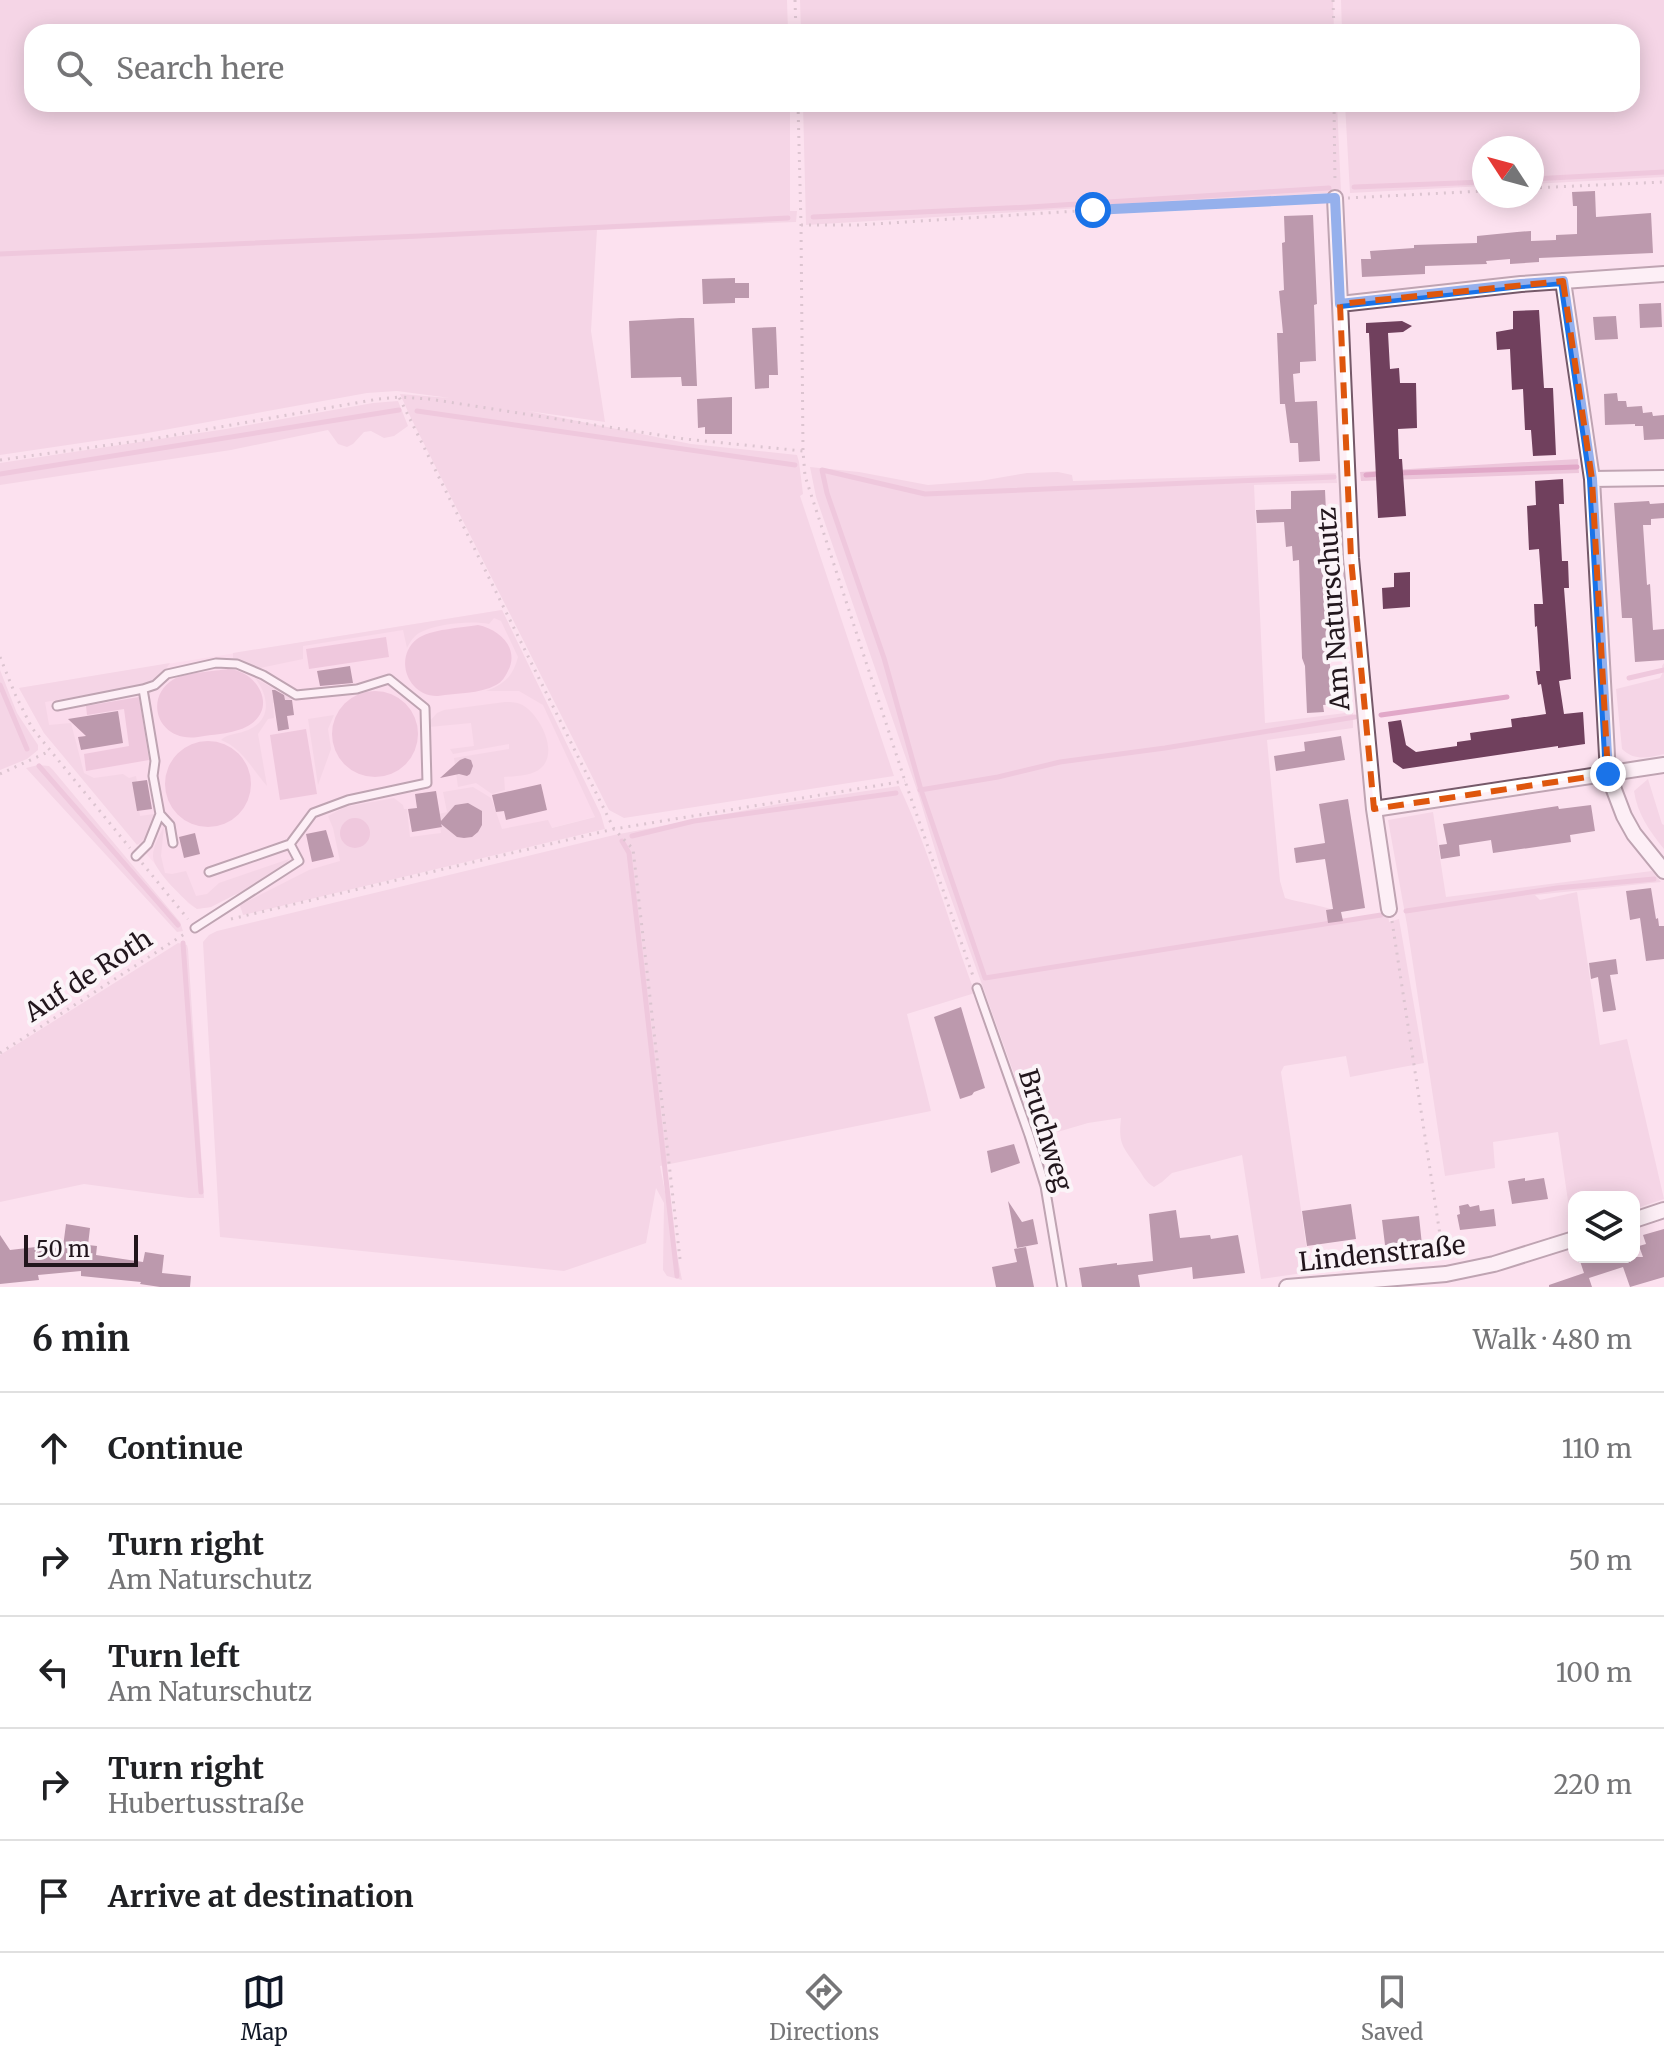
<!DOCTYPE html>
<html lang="en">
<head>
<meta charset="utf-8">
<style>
  body { margin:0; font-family:Merriweather,serif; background:#f6f6f6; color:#202124 }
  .controls { position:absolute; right:24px; bottom:24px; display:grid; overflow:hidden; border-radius:16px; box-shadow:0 4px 20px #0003 }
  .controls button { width:72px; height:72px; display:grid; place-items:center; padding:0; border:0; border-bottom:2px solid #e0e0e0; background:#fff; color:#202124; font:40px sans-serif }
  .compass { position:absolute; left:1472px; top:136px; width:72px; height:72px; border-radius:50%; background:#fff; box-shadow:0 4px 20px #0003; rotate:306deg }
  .scale { position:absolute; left:24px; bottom:20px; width:114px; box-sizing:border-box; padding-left:8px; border:4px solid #22161d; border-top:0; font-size:22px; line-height:28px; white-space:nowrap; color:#22161d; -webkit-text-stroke:6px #fbf4f8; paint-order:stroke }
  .stop { position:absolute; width:24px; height:24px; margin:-18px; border:6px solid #1a73e8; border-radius:50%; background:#fff }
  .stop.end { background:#1a73e8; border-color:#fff; box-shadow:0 2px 8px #0008 }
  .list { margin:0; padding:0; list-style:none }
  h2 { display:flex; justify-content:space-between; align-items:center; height:104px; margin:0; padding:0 32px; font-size:34px }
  h2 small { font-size:26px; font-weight:400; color:#757577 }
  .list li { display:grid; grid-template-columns:52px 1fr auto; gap:24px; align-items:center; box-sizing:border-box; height:112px; padding:0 32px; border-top:2px solid #e0e0e0 }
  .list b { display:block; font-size:30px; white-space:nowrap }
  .list p { margin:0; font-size:26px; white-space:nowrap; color:#757577 }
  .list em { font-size:26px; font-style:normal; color:#757577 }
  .icon { flex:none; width:44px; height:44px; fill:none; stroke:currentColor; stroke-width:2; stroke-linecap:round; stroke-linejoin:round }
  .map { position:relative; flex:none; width:1664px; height:1287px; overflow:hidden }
  .search { position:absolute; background:#fff; box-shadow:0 4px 20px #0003; left:24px; right:24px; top:24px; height:88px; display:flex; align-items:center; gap:20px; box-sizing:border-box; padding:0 28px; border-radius:24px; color:#757577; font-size:30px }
  .sheet { height:664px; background:#fff }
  nav { display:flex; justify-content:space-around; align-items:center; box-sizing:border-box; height:112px; border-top:2px solid #e0e0e0; background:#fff; font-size:22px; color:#757577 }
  nav a { display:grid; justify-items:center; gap:4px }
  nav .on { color:#111827 }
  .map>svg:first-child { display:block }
  .built { fill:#fbd2e8 }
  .green { fill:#edc6db }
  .water { fill:#e1a8c8 }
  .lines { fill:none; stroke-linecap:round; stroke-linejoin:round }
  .stream { stroke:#e1a8c8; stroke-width:5 }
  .building { fill:#70405d }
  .lane-casing { stroke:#755969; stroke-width:11 }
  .street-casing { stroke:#755969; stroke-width:18 }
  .path { stroke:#b6a0ac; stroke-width:3; stroke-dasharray:2 6; stroke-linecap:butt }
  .lane { stroke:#fff; stroke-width:7 }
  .street { stroke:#fff; stroke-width:14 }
  .route { stroke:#1a73e8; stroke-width:10 }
  .marked { fill:none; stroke:#de560d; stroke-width:6; stroke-dasharray:16 10; stroke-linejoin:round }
  .labels { text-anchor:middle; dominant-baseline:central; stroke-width:8; stroke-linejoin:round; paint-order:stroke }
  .street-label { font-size:26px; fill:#22161d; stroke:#fbf4f8 }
</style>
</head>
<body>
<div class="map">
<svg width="1664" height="1287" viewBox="0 0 1664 1287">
  <rect width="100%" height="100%" fill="#fce1ef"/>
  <path class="built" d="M502,610l99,205 -360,95 -6,-17 -24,14 -14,2 -9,-6 -144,-170 -25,-45z"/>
  <path class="green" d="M0,0h787l1,32h-756v72h758v107h7l-1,11 -199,8 -6,101 14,91 -77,-11 163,33 106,11 2,7 4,32 -3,2 94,280 -270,42 -15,-8 -199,-394 -10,-22 50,4 -53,-7 -30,2 -225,41 -142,21z
    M800,0h533l1,32h-533z
    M1341,0h323v177l-132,7v-36h-48v38l-134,7 -5,-89h287v-72h-290z
    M803,104h534l4,88 -535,33z
    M398,401l10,25 -14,10 -10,2 -13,-7 -7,1 -11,12 -6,3 -9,-3 -10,-14 -97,20 -231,35v-22l226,-34 147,-26z
    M1578,459l1,14 -218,8 -1,-9z
    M810,467l49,5 69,13 52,-4 47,-8 31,-1 14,3 1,6 263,-8 1,10 -83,2 11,238 88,-11v16l-86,12 13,141 5,17c8,3 44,9 47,12 3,3 4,8 5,13l51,-9 1,8 10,-3 25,144 -74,14 -4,-21 -62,10 -3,6 29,200 -49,7 -19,-124 -70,18 -10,9 -8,5c-9,-5 -11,-12 -17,-20 -14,-21 -19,-22 -16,-49l-33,5 -51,15 -95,-265 -23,-77 -103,-299z
    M502,610l99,205 4,14 -362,86 -3,-10 69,-35 31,-9 -7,-33 -5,-12 17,-9 49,-9 9,7 1,4h3l3,28 31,-4 -2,-19 8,-2 -4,-20 30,-5 18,11 11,31 46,-9 4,8 43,-11 -52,-112 -24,-14h-33c18,-6 27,-15 32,-34l-17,-36 -7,-3 -5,6c-18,-4 -54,0 -70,9 -6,4 -9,9 -12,15l-4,-18 -100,16v13l-43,9 -27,-10v-5z
    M170,663l-9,13 -12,8 -104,18 4,23 22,-2 13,50 10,5 29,-4 6,4 7,-2 1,6 -2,3 5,31 14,-2c0,13 -7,24 -17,31l-93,-112 -25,-45z
    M1664,663v91c-16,4 -30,7 -42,-5l-6,-60 44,-11 3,-6 -1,-6z
    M0,670l17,43 21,32v5l-11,9 -27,11z
    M255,678l37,21 -19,4 1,15 -6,1 -10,15 9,52c-15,-17 -25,-38 -46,-46 7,-7 15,-5 24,-9 27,-9 25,-34 10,-53z
    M505,702c7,0 13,0 19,4 16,10 35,46 17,62 -9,8 -25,8 -37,9l1,13 -13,4 -16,-11 -18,4 -4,-29 55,-9v-5l-56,10 -3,-5 24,-3 -3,-23 -42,4v-5l8,-9 7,-3z
    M334,715l-6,14 3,20 -13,36 -10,-66z
    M38,765l11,1 4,4 127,152 3,9 -6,1 -151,-164z
    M1648,779l14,45 2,1v24c-14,-17 -27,-36 -30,-58z
    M899,786c31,66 50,138 76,207l-68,21 24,97 -271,55 22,114 -15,-4 -4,-6 1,-67 -8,-15 -10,55 -82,28 -344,-34 -17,-295 6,-7 8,-4 397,-96 159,-30z
    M1433,812l13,85 206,-26 9,11 -126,13 5,5 37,-8 23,153 27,-6 37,160 -30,10v-12h-60v31l-2,1 -14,-97 -65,10 2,26 -50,8 -38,-251 -19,-105z
    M164,826l-3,30 4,17 7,1 14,-3 10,25 11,-2 12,-11 70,-24 -6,11 -72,37 -14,2c-11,-7 -45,-40 -44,-53 0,-10 7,-21 11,-30z
    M178,943l9,2 1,4 16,249h-15l-105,-14 -84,18v-147z"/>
  <path class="water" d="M478,625c21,4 42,23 30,46 -3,6 -6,11 -12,14 -16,9 -40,8 -58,11 -30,1 -45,-38 -21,-57 13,-10 45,-11 61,-14z
    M386,637l3,20 -80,12 -3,-20z
    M228,669c27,1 50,36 23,55 -14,10 -37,10 -53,13 -41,6 -55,-40 -24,-58 10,-6 41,-8 54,-10z
    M332 734a43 43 0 1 1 86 0a43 43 0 1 1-86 0Z
    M139,697l10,63 -63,11 -2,-17 45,-8 -5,-37 -37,6 -1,-9z
    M306,729l11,65 -37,6 -10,-65z
    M165 784a43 43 0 1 1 86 0a43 43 0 1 1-86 0Z
    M340 833a15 15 0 1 1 30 0a15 15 0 1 1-30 0Z"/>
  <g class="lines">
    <path class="stream" d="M1532,179l132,-7
      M1354,187l130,-5
      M813,217l217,-10 299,-19
      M0,254l420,-18 368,-18
      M417,411l378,54
      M1398,473l179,-6
      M0,474l399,-64
      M1366,475l14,-1
      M1334,477l-409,17 -103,-24 5,23 57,165 37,132 64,188 396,-63
      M1629,678l35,-8
      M0,685l27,64
      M1381,715l126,-18
      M39,766l139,159
      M920,790l78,-13 62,-15 105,-14 190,-31
      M632,836l62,-15 202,-28
      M622,841l7,12 48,423
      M1406,911l151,-23 97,-9
      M183,943l18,249"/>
  </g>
  <path class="building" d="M1595,191l1,26 55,-4 2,40 -114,5v4l-29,2v-5l-24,2 1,3 -62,2v8l-63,3 -1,-18h10l-1,-8 44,-3v-3l63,-2v-7l40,-4 14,-1v10l25,-1v-5l21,-1v-28h-4l-1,-14z
    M1313,215l4,89 -3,1 2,56 -16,1v11l-7,1 2,28 22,-1 3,60 -21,1 -1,-19h-8l-5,-39h-5l-3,-71h6l-4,-42 5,-1 -2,-47 3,-1 -1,-26z
    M735,278v5h14v15h-14v5l-32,1 -1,-25z
    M1661,303l1,24 -22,1 -1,-24z
    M1539,310l5,78h9l3,67 -23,1 -2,-26h-6l-2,-41 -11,1 -2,-41 -13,1 -1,-18 17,-3v-18z
    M1616,316l2,23 -23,1 -2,-23z
    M681,318h13l3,68h-15l-1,-9 -50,1 -2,-57z
    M1402,321l10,5 -9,6 -15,1 2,36 9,-1 1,15h16l1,45 -19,1 1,30h3l4,57 -28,2 -9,-185h-3v-10z
    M776,327l2,48h-9v13l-14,1 -3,-61z
    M1617,393l1,8h8l1,6 15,-1 1,7 9,-1 1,4 11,-1v24l-20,1 -1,-14h-8v-2l-30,1 -1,-31z
    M732,397v37h-27v-7l-7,1 -1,-29z
    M1563,479l1,25h-5l3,57h6l1,27h-5l7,91 -12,2 5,33 19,-2 2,32 -27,4v-2l-155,23 -10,-7 -5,-40 13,-2 5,25 10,7 41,-6v-4l14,-2 -1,-7 42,-6 -1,-8 35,-5 -5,-30 -3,1 -2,-14h4l-3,-45 -2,1 -1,-23h9l-4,-55 -10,1 -2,-44 9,-1 -1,-24z
    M1325,490l1,22h-6l3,64 3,-1 2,17v48l5,64 -10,1 1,7 -17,1 -2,-47 -3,-8 -3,-98 -6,1 -1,-15 -6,1 -2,-25 -27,1 -1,-13 35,-1v-18z
    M1649,501l1,3 14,-1v15l-13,1v6h-8l4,60 3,-1 3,46 11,-1v31l-29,2 -3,-44h-10l-8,-115z
    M1410,572v35l-27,2 -1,-21 12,-1v-14z
    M350,666l3,17 -33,3 -3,-15z
    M272,690h3l9,5 1,5h7l2,15 -7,1 2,13 -11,2z
    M118,711l5,32 -42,7 -3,-13 8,-1 -18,-17z
    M1341,736l4,24 -69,11 -2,-15 31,-5 -1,-9z
    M465,758l6,2 2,6 -3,8 -3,2 -8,-2 -19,4 20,-18z
    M147,780l5,29 -15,2 -5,-29z
    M541,784l6,26 -41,10 -2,-9 -8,1 -4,-17z
    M436,791l5,30 14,-16 13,-2 14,8v14l-4,7 -6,5 -8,1 -7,-1 -16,-13 1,3 -30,5 -4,-23 9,-1 -2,-14z
    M1348,799l17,109 -24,4 2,9 -15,2 -2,-13 7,-1 -8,-50 -29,4 -2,-15 31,-5 -6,-39z
    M1591,805l4,26 -25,4 1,7 -78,11 -2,-13 -32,5 1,11 -19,3 -2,-14 8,-1 -4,-20 115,-18 1,3z
    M326,830l8,27 -22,5 -6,-28z
    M195,833l5,21 -16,4 -5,-21z
    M1651,888l5,31 2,-1 1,8h5v33l-18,2 -6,-43 -10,2 -4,-29z
    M1616,959l2,15 -8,1 6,35 -13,2 -5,-35 -7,2 -2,-16z
    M961,1007l24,81 -11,4 -2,3 -12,4 -26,-82z
    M1014,1144l6,19 -29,10 -4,-22z
    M1525,1178v3l19,-3 4,21 -36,5 -4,-23z
    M1008,1201l14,21 11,-3 5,25 -21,4z
    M1351,1204l5,35 -49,7 -5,-35z
    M1468,1204l2,3 9,-2 1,6 14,-2 2,17 -36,4 -3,-15 3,-1 -1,-8z
    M1176,1210l4,28 30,-3 1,4 27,-4 7,38 -52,6 -1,-12 -54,8 2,12h-58l-3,-19 38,-5v2l36,-4 -4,-47z
    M1419,1216l3,29 -30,3 -1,-3h-6l-3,-25z
    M66,1224l24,4 -2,17 9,1 -1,9 47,7 2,-10 19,3 -2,18 29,3 -1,11h-30l-20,-3 1,-2 -60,-6v-5l-43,4 1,5 -39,4v-49l10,15 26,-3v3l27,-3z
    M1664,1229v48l-34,10 -7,-20 -34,11 3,9h-43v-2l35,-12 -4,-12 11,-4h52l-4,-11 7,-2 -3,-9z
    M1026,1247l8,40h-38l-4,-20 25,-5 -3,-13z"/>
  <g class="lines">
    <defs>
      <path id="lane" d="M143,689l12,-4 12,-11 49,-11 21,1 26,11 33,20 61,-6 32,-10 36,29 2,75 -79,17 -35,13 -23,31 -81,28
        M57,706l86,-17 12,72 -2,15 7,38 -12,30 -12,12
        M160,814l10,11 3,18
        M195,928l104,-67 -9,-17
        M977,988l52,147 16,51 17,101"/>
      <path id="street" d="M1335,198l5,106
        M1563,281l29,198 16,295 16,42 10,18 30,37
        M1592,479l72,-1
        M1374,809l290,-44
        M1389,909l-15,-100 -23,-251 -11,-254 181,-20 143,-10
        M1634,1220l30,-10
        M1287,1287l159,-13 48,-10 80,-25"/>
    </defs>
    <use href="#lane" class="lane-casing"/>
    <use href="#street" class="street-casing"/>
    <path class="path" d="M795,0l1,32
      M1333,0l1,32
      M798,104l3,121 2,226 2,25 100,305 68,195
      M1334,104l1,79
      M1532,188l132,-6
      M1348,198l136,-7
      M801,225h57l235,-15 228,-11
      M0,460l152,-21 226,-40 21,-2
      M0,657l15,37 17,34 98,120
      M0,774l50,-23
      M142,863l46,56
      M231,919l383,-90 291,-48
      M1392,921l52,340
      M0,1053l186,-120
      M680,1259l-47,-410 -19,-20 -215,-432 30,2 256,40 118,12"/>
    <use href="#lane" class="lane"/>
    <use href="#street" class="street"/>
  </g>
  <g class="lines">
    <path class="route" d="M1093,210l242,-12 5,106 181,-20 42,-3 29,198 16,295"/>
  </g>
  <path d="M0 0H1664V1287H0ZM1563,281l29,198 16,295 -234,35 -23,-251 -11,-254z" fill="#fce1ef" fill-opacity=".55" fill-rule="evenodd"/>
  <path class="marked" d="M1563,281l29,198 16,295 -234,35 -23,-251 -11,-254z"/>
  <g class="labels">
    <g class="street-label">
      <text transform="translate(1333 609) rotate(-94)">Am Naturschutz</text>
      <text transform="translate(88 975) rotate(-33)">Auf de Roth</text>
      <text transform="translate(1046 1130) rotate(73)">Bruchweg</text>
      <text transform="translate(1382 1253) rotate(-6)">Lindenstraße</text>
    </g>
  </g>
</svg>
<div class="controls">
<button><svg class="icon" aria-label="layers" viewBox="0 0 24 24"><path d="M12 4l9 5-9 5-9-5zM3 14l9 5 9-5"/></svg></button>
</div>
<svg class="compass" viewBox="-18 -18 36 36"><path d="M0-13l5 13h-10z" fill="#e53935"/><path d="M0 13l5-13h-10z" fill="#757577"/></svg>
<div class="scale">50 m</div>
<div class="stop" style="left:1093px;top:210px"></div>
<div class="stop end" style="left:1608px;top:774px"></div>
<div class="search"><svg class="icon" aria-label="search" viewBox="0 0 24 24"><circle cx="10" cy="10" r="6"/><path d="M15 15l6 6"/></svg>Search here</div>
</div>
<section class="sheet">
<h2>6 min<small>Walk · 480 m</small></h2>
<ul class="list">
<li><svg class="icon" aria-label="ahead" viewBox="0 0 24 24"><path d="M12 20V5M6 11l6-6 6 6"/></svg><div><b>Continue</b></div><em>110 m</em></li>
<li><svg class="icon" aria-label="right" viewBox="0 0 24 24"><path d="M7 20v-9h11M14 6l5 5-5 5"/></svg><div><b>Turn right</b><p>Am Naturschutz</p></div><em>50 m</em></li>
<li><svg class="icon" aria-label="left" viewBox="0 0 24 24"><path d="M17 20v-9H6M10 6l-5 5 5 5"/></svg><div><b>Turn left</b><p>Am Naturschutz</p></div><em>100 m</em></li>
<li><svg class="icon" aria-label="right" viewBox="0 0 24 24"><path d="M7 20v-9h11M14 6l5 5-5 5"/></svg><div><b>Turn right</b><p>Hubertusstraße</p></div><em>220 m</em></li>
<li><svg class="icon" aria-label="arrive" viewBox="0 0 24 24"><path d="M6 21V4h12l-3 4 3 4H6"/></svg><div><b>Arrive at destination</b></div></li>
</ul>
</section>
<nav>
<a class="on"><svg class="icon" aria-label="map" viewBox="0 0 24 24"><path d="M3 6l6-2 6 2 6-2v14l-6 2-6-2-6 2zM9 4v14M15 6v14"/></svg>Map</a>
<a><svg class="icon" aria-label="directions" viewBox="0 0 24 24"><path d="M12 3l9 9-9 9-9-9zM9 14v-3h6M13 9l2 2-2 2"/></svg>Directions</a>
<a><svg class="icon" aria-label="saved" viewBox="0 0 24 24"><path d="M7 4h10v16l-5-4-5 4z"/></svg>Saved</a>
</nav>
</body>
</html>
